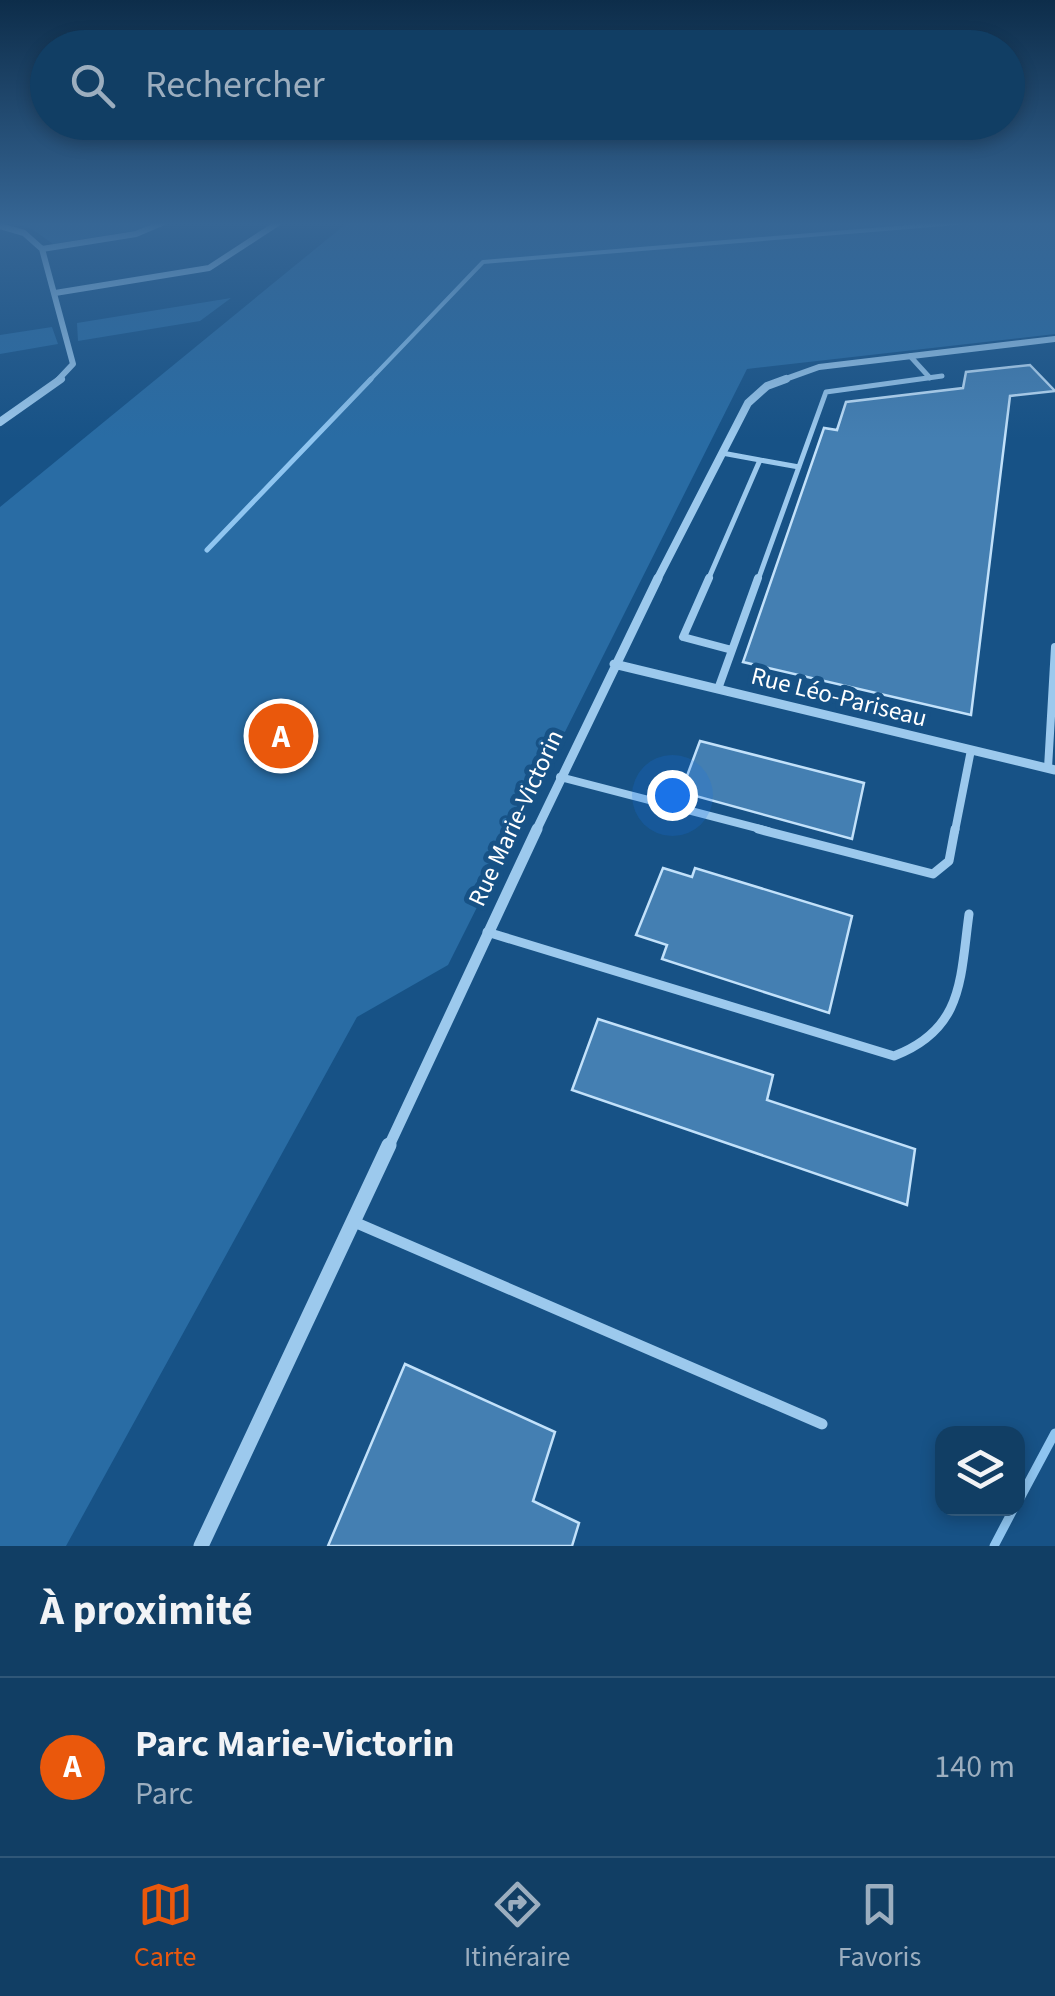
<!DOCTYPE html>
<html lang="fr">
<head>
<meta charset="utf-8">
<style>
  body { margin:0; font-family:"Source Sans 3",sans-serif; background:#1a456a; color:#f1f3f6 }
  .controls { position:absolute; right:30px; bottom:30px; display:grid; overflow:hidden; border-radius:20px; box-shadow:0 5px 15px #0003 }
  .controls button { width:90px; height:90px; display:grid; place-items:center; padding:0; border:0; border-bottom:2px solid #305778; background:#113e64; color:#f1f3f6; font:50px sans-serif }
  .you { position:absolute; left:672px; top:795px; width:35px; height:35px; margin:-25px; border:8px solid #fff; border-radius:50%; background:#1a73e8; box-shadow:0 0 0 15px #1a73e833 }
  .badge { display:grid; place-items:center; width:65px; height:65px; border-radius:50%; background:#ea580c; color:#fff; font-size:32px; font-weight:700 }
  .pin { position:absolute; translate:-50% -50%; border:5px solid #fff; box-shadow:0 2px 10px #0006 }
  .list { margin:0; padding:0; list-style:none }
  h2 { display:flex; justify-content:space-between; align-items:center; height:130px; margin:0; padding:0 40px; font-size:42px }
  h2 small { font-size:32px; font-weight:400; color:#9caebf }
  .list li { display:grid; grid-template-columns:65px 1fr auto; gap:30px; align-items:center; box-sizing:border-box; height:180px; padding:0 40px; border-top:2px solid #305778 }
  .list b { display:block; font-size:38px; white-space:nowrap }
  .list p { margin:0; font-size:32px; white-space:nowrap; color:#9caebf }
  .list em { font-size:32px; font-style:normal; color:#9caebf }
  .icon { flex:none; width:55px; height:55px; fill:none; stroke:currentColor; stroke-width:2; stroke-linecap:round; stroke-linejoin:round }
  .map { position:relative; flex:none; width:1055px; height:1546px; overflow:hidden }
  .search { position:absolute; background:#113e64; box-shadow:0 5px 15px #0003; left:30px; right:30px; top:30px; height:110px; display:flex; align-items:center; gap:25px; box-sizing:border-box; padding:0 35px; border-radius:55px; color:#9caebf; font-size:38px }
  .sheet { height:310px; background:#113e64 }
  nav { display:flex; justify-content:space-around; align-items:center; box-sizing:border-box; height:140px; border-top:2px solid #305778; background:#113e64; font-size:28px; color:#9caebf }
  nav a { display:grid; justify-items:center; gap:5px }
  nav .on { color:#ea580c }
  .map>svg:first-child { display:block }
  .green { fill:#296ca4 }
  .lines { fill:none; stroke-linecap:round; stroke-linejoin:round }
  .stream-far2 { stroke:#8fc5f0; stroke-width:4 }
  .stream-far1 { stroke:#8fc5f0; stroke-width:5 }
  .stream { stroke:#8fc5f0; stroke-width:9 }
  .building { fill:#447fb2; stroke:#c2e1fa; stroke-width:2.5 }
  .lane-far3 { stroke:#9cc9ed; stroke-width:5 }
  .lane-far2 { stroke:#9cc9ed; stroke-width:8 }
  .lane-far1 { stroke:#9cc9ed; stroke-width:9 }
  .lane { stroke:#9cc9ed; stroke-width:11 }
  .street-far4 { stroke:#9cc9ed; stroke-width:6 }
  .street-far3 { stroke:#9cc9ed; stroke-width:8 }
  .street-far2 { stroke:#9cc9ed; stroke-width:9 }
  .street-far1 { stroke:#9cc9ed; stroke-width:11 }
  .street { stroke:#9cc9ed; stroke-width:15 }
  .labels { text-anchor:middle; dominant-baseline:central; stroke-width:10; stroke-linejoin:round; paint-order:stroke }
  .street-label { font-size:25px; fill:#fff; stroke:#175286 }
</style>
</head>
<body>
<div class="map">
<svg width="1055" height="1546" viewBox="0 0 1055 1546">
  <rect width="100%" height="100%" fill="#175286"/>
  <path class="green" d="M11,223h143l-15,7 -86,14 -21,-15z
    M347,223h708v111l-308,35 -299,596 -91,52 -291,529h-66v-1039z
    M231,298l-31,23 -122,20 -1,-18z
    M52,327l6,17 -58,10v-19z"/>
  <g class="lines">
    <path class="stream-far2" d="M369,381l114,-119 474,-39"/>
    <path class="stream-far1" d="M207,550l164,-171"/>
    <path class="stream" d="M1018,1502l37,-69
      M994,1546l20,-38"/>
  </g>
  <path class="building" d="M1030,365l25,26 -45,5 -39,319 -228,-53 81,-234 13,2 9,-28 117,-14 3,-16z
    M700,741l164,42 -12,56 -171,-47z
    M663,868l29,9 3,-9 157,48 -23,97 -167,-54 5,-14 -31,-10z
    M598,1019l175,56 -6,25 148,49 -8,56 -335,-115z
    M405,1364l150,68 -22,69 46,22 -7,23h-244z"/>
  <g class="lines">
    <path class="lane-far3" d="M910,356l20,22
      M760,460l39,7
      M708,580l52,-120 -38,-7
      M758,580l68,-188 116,-16"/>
    <path class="lane-far2" d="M709,578l-26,59 49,13
      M718,689l40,-111
      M1048,768l7,-121
      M560,777l208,54
      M955,831l16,-81"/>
    <path class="lane-far1" d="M758,829l175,45 16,-13 6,-32
      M487,932l407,124c70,-27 66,-77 75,-142"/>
    <path class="lane" d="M352,1221l470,203"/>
    <path class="street-far4" d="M0,226l24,7 18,16 31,115 -16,17
      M42,249l94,-15 26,-11
      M55,293l154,-25 69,-45
      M780,381l39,-14 236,-28"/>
    <path class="street-far3" d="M0,422l61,-43
      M657,580l91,-177 19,-17 19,-7"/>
    <path class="street-far2" d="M614,664l441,106
      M536,831l122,-253"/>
    <path class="street-far1" d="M388,1148l149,-319"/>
    <path class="street" d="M201,1546l188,-401"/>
  </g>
  <linearGradient id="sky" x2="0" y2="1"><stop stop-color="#0d2d4a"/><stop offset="0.51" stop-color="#366695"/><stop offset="1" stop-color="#366695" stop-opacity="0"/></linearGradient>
  <rect width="1055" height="439" fill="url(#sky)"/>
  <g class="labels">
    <g class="street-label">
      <text transform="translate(839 697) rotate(14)">Rue Léo-Pariseau</text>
      <text transform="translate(516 818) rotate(-65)">Rue Marie-Victorin</text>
    </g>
  </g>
</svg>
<div class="controls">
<button><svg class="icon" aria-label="layers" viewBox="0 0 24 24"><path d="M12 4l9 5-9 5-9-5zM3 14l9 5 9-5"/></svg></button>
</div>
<div class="you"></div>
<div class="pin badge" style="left:281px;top:736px">A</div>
<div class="search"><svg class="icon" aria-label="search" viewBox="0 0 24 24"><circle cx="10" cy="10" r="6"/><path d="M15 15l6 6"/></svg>Rechercher</div>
</div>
<section class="sheet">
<h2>À proximité<small></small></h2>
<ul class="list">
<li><span class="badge">A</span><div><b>Parc Marie-Victorin</b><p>Parc</p></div><em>140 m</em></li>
</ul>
</section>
<nav>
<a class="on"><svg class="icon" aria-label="map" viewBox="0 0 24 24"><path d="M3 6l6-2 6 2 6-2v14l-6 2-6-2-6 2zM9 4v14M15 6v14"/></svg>Carte</a>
<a><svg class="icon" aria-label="directions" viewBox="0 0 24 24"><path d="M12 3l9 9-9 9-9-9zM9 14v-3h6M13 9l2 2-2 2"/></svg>Itinéraire</a>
<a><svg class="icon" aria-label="saved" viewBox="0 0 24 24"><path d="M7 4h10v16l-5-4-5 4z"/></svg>Favoris</a>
</nav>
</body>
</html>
